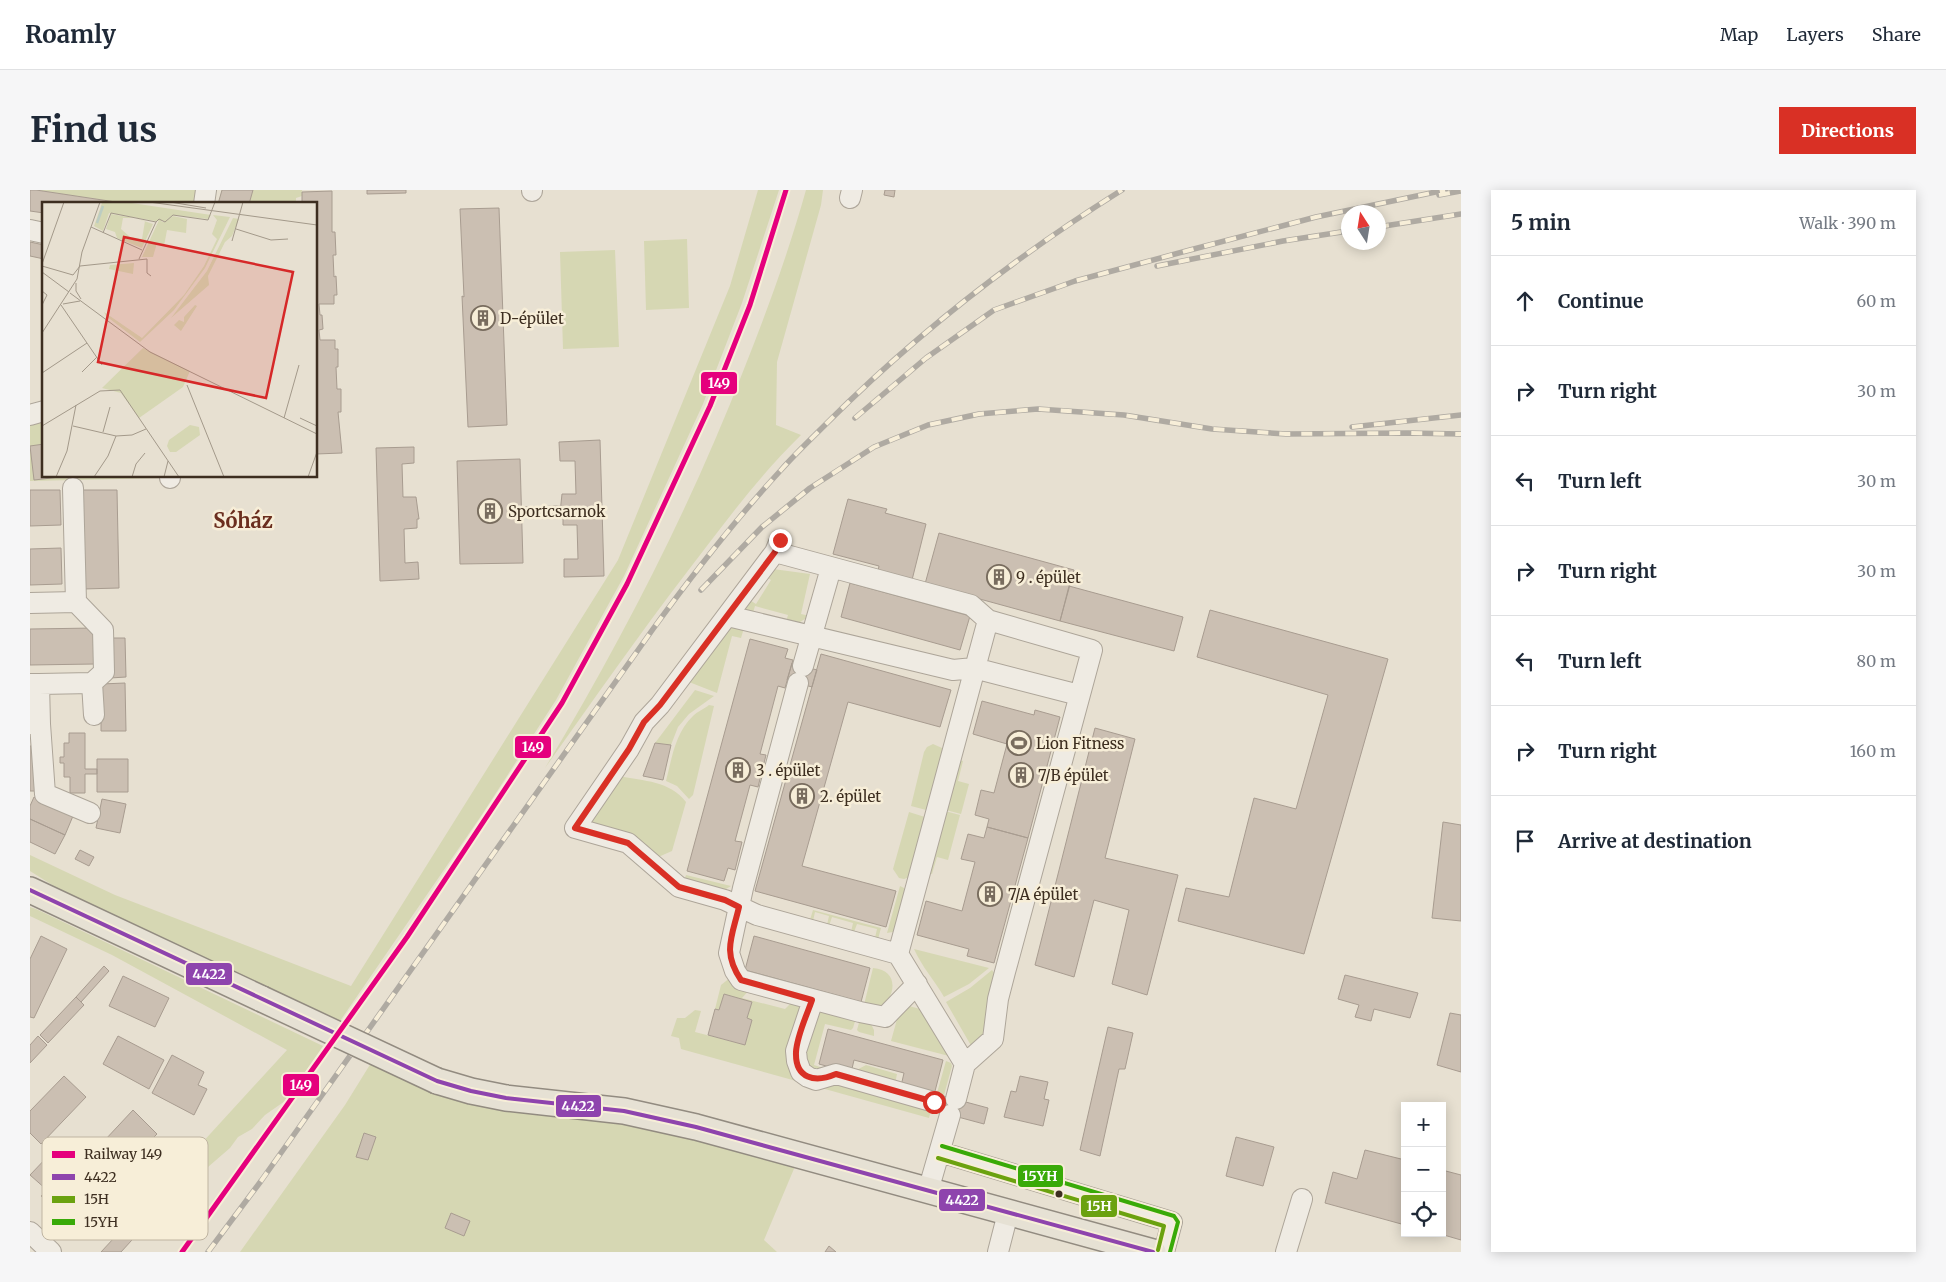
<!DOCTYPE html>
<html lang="en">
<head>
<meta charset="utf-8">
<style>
  body { margin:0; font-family:Merriweather,serif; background:#f6f6f7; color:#1f2937 }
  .controls { position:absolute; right:15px; bottom:15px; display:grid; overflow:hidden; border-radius:0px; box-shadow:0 2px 12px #0003 }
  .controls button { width:45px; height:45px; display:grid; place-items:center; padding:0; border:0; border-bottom:1px solid #e0e1e3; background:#fff; color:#1f2937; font:25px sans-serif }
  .compass { position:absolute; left:1311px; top:15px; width:45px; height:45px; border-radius:50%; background:#fff; box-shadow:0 2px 12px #0003; rotate:348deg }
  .stop { position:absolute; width:15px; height:15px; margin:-11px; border:4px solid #d93025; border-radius:50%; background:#fff }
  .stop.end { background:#d93025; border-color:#fff; box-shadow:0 1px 5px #0008 }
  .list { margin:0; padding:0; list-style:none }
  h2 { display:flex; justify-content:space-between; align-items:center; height:65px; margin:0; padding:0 20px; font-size:21px }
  h2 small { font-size:16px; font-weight:400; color:#747a83 }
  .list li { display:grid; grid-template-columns:32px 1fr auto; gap:15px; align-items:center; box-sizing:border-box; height:90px; padding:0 20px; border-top:1px solid #e0e1e3 }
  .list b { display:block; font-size:19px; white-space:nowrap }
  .list em { font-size:16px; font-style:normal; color:#747a83 }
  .icon { flex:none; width:28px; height:28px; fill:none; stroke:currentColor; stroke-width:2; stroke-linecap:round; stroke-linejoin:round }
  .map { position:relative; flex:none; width:1431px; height:1062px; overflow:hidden; border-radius:0px }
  header { display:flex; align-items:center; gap:30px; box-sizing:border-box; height:70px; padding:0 25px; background:#fff; border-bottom:1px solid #e0e1e3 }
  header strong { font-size:24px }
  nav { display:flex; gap:28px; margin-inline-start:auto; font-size:18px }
  .intro { display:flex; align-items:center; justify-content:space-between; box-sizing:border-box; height:120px; padding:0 30px }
  h1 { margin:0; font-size:35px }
  .button { padding:12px 22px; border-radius:0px; background:#d93025; color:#fff; font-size:18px; font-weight:700 }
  main { display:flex; gap:30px; padding:0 30px }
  aside { flex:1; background:#fff; border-radius:0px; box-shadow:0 2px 12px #0003 }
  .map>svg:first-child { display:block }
  .green { fill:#d6d7b3 }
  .building { fill:#cbbfb2; stroke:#a89c90 }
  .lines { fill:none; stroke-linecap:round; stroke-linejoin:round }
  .minor-casing { stroke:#ada599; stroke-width:22 }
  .major-casing { stroke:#928b80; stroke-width:28 }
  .minor { stroke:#efebe3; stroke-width:20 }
  .major { stroke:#e6e1d4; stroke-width:25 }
  .rail-casing { stroke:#afaaa2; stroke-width:5.5 }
  .rail { stroke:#f7eed8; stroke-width:4; stroke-dasharray:11; stroke-linecap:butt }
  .major-bridge-casing { stroke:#928b80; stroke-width:28; stroke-linecap:butt }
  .major-bridge { stroke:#e6e1d4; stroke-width:25 }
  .bus-1-casing { stroke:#f7eed8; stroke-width:8 }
  .bus-2-casing { stroke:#f7eed8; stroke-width:8 }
  .bus-3-casing { stroke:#f7eed8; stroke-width:8 }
  .bus-1 { stroke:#8e44ad; stroke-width:4 }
  .bus-2 { stroke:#6ba20f; stroke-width:4 }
  .bus-3 { stroke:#39aa08; stroke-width:4 }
  .rail-1-casing { stroke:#f7eed8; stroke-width:9 }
  .rail-1 { stroke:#e5007d; stroke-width:5 }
  .route { stroke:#d93025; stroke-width:6 }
  .bus-dot { fill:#3d2e20; stroke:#f7eed8; stroke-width:2 }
  .labels { text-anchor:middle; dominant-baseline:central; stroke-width:5; stroke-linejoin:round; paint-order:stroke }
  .poi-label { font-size:15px; fill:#3d2e20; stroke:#f7eed8; text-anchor:start }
  .district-label { font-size:20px; font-weight:bold; fill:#6b2e1e; stroke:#f7eed8 }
  .inset-river { fill:none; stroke:#bcccc2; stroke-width:2.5 }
  .inset-road { fill:none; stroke:#a3998a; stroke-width:1 }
  .view { fill:#d62828; fill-opacity:0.15; stroke:#d62828; stroke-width:2.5 }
  .inset-edge { fill:none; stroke:#3d2e20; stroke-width:2.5 }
  .key { fill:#f7eed8; stroke:#bfb4a1; stroke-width:1 }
  .key-label { font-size:14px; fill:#3d2e20 }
  .line-badge { stroke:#f7eed8; stroke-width:2 }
  .badge-label { font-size:14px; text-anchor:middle; font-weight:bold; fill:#fff }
</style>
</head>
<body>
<header>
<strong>Roamly</strong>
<nav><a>Map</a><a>Layers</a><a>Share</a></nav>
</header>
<div class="intro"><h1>Find us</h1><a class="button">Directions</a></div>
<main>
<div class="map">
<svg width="1431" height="1062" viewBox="0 0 1431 1062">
  <rect width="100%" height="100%" fill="#e7e0d1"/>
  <path class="green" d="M6,0h165l-2,14h-70z
    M192,0h80v6l-6,2v6h-78z
    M728,0h21l-37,113 -39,101 -79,172 -68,124 -75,116 -141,205 -283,-133 -27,-17v-16l85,40 236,91 267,-426 112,-274z
    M776,0h17l-2,15 -44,157 -1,63 25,10c-43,42 -78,90 -114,137 -49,64 -95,130 -142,196 77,-128 145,-260 199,-399 23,-58 45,-118 62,-179z
    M657,49l2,69 -43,2 -2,-69z
    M585,60l4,97 -56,2 -3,-97z
    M14,228v58h121v2l-135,3v-59z
    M743,379l37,5 -9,40 9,2 -15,9h-10l3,-10 -33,-9 -3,10 -3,-2 -4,-7 3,-8 8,5 15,-24 -8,-5z
    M696,435l18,3 -3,10 -9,-2 -15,57 -33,-13z
    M665,500l19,6 -25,18 -11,13 -7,18 -16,-2z
    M679,515l5,1 -21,89 -4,4 -12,-13 -11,-5c6,-23 9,-48 27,-65 5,-5 11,-7 16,-11z
    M903,554l9,4 2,6 -14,57 -19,-5 13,-54 3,-5z
    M929,570l4,1 -5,20 11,3 -8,30 -15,-4z
    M589,586c25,5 51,5 67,26l-14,49 -16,7 -68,-36z
    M915,621l15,4 -12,45 -11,-3 -5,17 -4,-1z
    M879,622l19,6 -18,59 -6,2 -5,-1 -6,-9z
    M656,685l45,11 -10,6 -37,-11z
    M870,696l4,2 4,4 -10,39 -11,2z
    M0,717l6,2 287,137 -38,55 -20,14 -13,14 -14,8 -8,11 -22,19 -19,8 -10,-7 108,-118 -175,-95 -82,-39z
    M783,720l68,18 -3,11 -3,-1 2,-9 -20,-5 -3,8h-3l2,-9 -21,-6 -3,9 -2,-1 2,-9 -14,-4 -2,9 -3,-1z
    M884,759l75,19 -20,16 -25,13c-9,-16 -22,-30 -30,-48z
    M843,778c28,2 22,32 6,39 -5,1 -11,1 -16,2z
    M962,780l3,4 -13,64 -9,11 -27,-47 24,-14z
    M701,787l19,12 -8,9 43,11 10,-10 6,6 -10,52 40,24 101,25 -3,12 -248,-69 -2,-11 -8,-2 6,-18h8l10,-8 6,1 -6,21 50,13 7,-25 -5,-2 5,-16 -28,-8 -5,16 -4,-1 6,-24z
    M879,816l11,3 29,47 -58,-15 8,-29z
    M794,820l32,8 -3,10 -2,2 -26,-6 -11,41 18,6 -15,4 -16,-15 17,-48z
    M830,829l11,5 3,6v6l-15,-4 -2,-2z
    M916,871l5,2 1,3 -8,29 -7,-2z
    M341,873l251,58 174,43 -32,76 13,12h-537l105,-147z
    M836,875l31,9 -2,10 -42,-12z"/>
  <path class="building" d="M0,0h6l93,14h-85v9l-14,-2z
    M192,0h31l-4,14h-31z
    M337,0h39v3l-39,1z
    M855,0h10l-1,7 -10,-2z
    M302,1v41h3l1,23h-3l1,22 2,-1 1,19h-3v9h-15l1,11h2l1,14 -4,1 1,10h15v9h3v18h-2l1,22h4v23h-3l4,41 -26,1v-250h-14v-12z
    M469,18l8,217 -39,2 -6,-131 2,1 -4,-88z
    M0,52l14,3v14l-14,-3z
    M570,250l4,136 -40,1v-18h14l-1,-34h-14v-9h-2l-1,-3 2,-19h14l-1,-33h-15l-1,-19z
    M14,254v32l16,1 -26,3 -4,-34z
    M384,257v16l-12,1 1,33h13l3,22h-2v9l-13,1 1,34 13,-1 1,17 -39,2 -4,-133z
    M490,269l3,104 -63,1 -3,-103z
    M0,300h30l1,35 -31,1z
    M51,300h36l2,98 -36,1z
    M818,309l39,10 -2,4 41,11 -14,56 -34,-9 1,-5 -46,-12z
    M530,316v7l-39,1v-7z
    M909,343l135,37 -14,51 -135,-37z
    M31,358l1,36 -32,1v-36z
    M820,393l120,33 -10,34 -119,-33z
    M1039,396l114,31 -9,34 -114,-30z
    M1180,420l178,49 -84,295 -126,-33 8,-33 43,9 25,-99 42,11 32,-114 -131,-38z
    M65,438v36l-65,1v-36z
    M79,448h16l1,39 -16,1z
    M720,449l38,10 -3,9 8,2 -8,28 -7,-2 -18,68 6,1 -8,32 -8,-2 -15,56 7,1 -7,28 -7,-2 -4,13 -37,-10z
    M791,464l130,36 -11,37 -92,-25 -46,164 94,25 -10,36 -131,-36z
    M762,473l25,7 -5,17 -25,-7z
    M95,493l1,48h-25v-47z
    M952,511l52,14 1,-5 25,7 -32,121 -41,-11 2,-8 -14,-4 6,-25 13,3 13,-49 -34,-10z
    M1065,538l40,11 -30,119 73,17 -31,120 -35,-11 17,-74 -35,-10 -20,77 -39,-12z
    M39,543h16v36h12v5h-12v19h-15v-16h-6v-14h-4v-6h4v-14h5z
    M625,553l16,2 -8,35 -20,-4z
    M0,556h4l1,45h-5z
    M67,569h31v33h-31z
    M4,607l39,19 -8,19 -35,-16v-13z
    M72,609l24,5 -6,29 -24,-5z
    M0,629l35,16 -10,19 -25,-12z
    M1413,632l18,3v96l-29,-3z
    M957,637l41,11 -34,125 -27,-7 2,-7 -52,-14 9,-34 36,10 13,-49 -14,-3 7,-25 16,4z
    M50,660l14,7 -5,9 -14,-7z
    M11,746l26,13 -33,69 -4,-1v-58z
    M724,746l116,32 -9,34 -116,-32z
    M74,776l5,5 -28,31 -5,-5z
    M1315,785l73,18 -8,25 -36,-9 -3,12 -16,-4 4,-12 -21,-6z
    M93,786l46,22 -14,29 -46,-21z
    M694,804l28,8 -5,16 5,2 -7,25 -37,-10 7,-26 4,1z
    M46,807l8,8 -36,38 -8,-8z
    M1420,823l11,2v57l-24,-7z
    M1078,837l25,6 -8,36h-6l-19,87 -20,-6z
    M798,839l115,31 -9,35 -33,-9 3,-13 -50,-13 -3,13 -32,-9z
    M8,846l9,9 -17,18v-18z
    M88,846l46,24 -15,29 -46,-25z
    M142,865l32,17 -6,13 9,4 -13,26 -42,-22z
    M34,886l22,21 -45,47 -11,-11v-22z
    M990,886l28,6 -4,17 5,1 -6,26 -39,-9 7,-26 5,1z
    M906,904l52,14 -4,16 -52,-14z
    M103,920l24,24 -20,20 3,3 -20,20 -21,-20 10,-11 -5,-5z
    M334,943l12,4 -8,23 -12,-3z
    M1206,947l38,10 -11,39 -37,-10z
    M1335,960l40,10v65l-80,-22 8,-31 24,7z
    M20,964l48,46 -19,21 -22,-21 -6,6 -10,-10 6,-6 -17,-15z
    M1412,980l19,5v65l-24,-7h5z
    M123,1006l10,10 -42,46h-20z
    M421,1023l19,8 -6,15 -19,-8z
    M799,1056l7,6h-11z"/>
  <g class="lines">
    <defs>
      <path id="minor" d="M502,0v1
        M820,8l2,-8
        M174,14l2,-14
        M0,40l14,3
        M0,225l14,-4
        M140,286v2
        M750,350l-5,12 -115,153 -16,17 -15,27 -54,79 53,15 51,44 46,13 32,15 141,39 67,110
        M745,362l196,53 17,15 104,30 -87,322 -7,27 -5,40 -28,25 -9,35
        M0,413l46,-1
        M698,426l225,54 21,-2 105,27
        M773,476l28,-98
        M62,493l2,32
        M768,493l-55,205 -14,65 6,18 6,9 119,32 25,5 32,-33
        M0,494h9l1,40h-10
        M9,494l53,-1 12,-11 -1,-42 -27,-28 -3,-114
        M10,534l5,70 45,19
        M868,764l90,-334
        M783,810l-17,51 1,10 4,11 7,5 8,3 20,-6 98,28
        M910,962l232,70 -8,30
        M898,1001l22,-76
        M0,1042l21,20
        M968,1062l10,-39
        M1256,1062l16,-53"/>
      <path id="major" d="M0,700l232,109
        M407,891l34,10 35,7 118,13 72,16 457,125"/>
    </defs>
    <use href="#minor" class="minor-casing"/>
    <use href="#major" class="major-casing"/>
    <use href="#minor" class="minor"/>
    <use href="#major" class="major"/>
    <defs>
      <path id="rail" d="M1409,5l22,-4
        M1348,37l83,-13
        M1127,76l126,-25 65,-10
        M825,228l71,-60 68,-48 81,-29 115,-31 126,-33 129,-27
        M1322,237l109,-12
        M671,400l61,-63 48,-39 64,-41 54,-22 51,-11 59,-5 86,6 88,14 74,5 122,-1 53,1
        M178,1062l53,-71 392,-552c40,-55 82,-109 128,-159 14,-16 30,-31 45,-46 89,-89 189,-167 296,-234"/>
    </defs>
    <use href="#rail" class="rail-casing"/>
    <use href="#rail" class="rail"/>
    <defs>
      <path id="major-bridge" d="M232,809l175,82"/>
    </defs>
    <use href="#major-bridge" class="major-bridge-casing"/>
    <use href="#major-bridge" class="major-bridge"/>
    <defs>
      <path id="bus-1" d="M0,700l407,191 34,10 35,7 118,13 72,16 457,125"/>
      <path id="bus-2" d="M908,968l226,68 -6,24"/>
      <path id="bus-3" d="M912,956l232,70 4,6 -8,30"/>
    </defs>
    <use href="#bus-1" class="bus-1-casing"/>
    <use href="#bus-2" class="bus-2-casing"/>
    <use href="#bus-3" class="bus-3-casing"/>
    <use href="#bus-1" class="bus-1"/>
    <use href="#bus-2" class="bus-2"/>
    <use href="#bus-3" class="bus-3"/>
    <defs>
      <path id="rail-1" d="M152,1062l225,-315 155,-234 65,-119 83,-178 40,-101 36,-115"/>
    </defs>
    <use href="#rail-1" class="rail-1-casing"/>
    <use href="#rail-1" class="rail-1"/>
  </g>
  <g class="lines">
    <path class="route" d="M750,350l-5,12 -115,153 -16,17 -15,27 -54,79 53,15 51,44 46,13 14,7c-7,30 -17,45 2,73l71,20c-5,15 -15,35 -16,52 -1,27 19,31 40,22l98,28"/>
  </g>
  <defs>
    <symbol id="building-ring" viewBox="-11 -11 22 22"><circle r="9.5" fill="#f7eed8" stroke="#786c5e" stroke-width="1.5"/><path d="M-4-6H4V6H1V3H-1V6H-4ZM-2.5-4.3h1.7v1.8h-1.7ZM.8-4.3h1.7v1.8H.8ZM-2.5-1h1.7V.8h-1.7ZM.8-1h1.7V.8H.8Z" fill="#786c5e"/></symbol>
    <symbol id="stadium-ring" viewBox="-11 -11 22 22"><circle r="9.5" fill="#f7eed8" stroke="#786c5e" stroke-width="1.5"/><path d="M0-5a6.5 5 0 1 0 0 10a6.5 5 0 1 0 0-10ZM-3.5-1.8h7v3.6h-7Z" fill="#786c5e"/></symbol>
  </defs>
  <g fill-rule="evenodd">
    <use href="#building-ring" x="439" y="114" width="28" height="28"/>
    <use href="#building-ring" x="446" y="307" width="28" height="28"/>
    <use href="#building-ring" x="955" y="373" width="28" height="28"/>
    <use href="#stadium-ring" x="975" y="539" width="28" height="28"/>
    <use href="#building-ring" x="694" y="566" width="28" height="28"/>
    <use href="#building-ring" x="977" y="571" width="28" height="28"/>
    <use href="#building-ring" x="758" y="592" width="28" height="28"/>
    <use href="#building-ring" x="946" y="690" width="28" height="28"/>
  </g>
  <circle class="bus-dot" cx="1029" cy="1004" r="4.5"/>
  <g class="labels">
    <g class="poi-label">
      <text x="470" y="128">D-épület</text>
      <text x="478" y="321">Sportcsarnok</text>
      <text x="986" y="387">9 . épület</text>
      <text x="1006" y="553">Lion Fitness</text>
      <text x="726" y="580">3 . épület</text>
      <text x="1008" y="585">7/B épület</text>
      <text x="790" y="606">2. épület</text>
      <text x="978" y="704">7/A épület</text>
    </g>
    <g class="district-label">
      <text x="213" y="330">Sóház</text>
    </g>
  </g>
  <g transform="translate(12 12)">
    <rect width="275" height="275" fill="#e7e0d1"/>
    <path d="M65,0l25,1 79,12 -3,4 -35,-4 -8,6h-10l-46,-8 -6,18 -9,-5 8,-23zM69,12l23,4h-11l-2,11 9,8 12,2 3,-18 -10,-3 18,6 -11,24 -25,-10 -2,-6 -9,-3zM171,13l17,2 -25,51 -31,42 -34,32 -34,-26 -2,-4 38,26 42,-43 20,-29 13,-27 -5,-5 5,-14zM131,14l14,3 -1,14 -19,-3 -3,16 -7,-3 -4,14h-11l17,-37 4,2zM191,16l6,1 -7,17 -7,6 -17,34 1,9 -38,33 36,-47zM92,61l-1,11 -24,-5 1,-4zM153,103l2,1 -16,25 -7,-6 5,-5 5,2v-5zM101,146l47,23 -7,16 -44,31 -18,-25 -19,-5zM148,223l9,2 1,8 -24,17h-6l-3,-6 2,-6z" fill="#d6d7b3"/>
    <path class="inset-river" d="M55,21l6,-17"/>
    <path class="inset-road" d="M107,0l168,23M128,0l36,6M49,25l51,23M194,27l35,11 17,-1M61,31l8,-20 45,9 3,-3 6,3 8,-7 35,5 7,-18M190,39l11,-39M97,57l17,-37M0,62l22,-62M0,64l31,9 7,-9 67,-7v14l4,3M0,70l27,20M34,81v8l5,8M0,89l5,4 -5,10M28,91l80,59 167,82M21,102l17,-3M19,103l41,60M0,131l35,-54 5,-27 18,-50M40,170l15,-15M0,171l45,-30M145,183l37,92M242,216l15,-53M258,216l17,8M0,224l58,-35 20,-1 59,87M31,224l43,10 16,-1 14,-6M61,230l7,-25M14,275l11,-26 9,-46M52,275l14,-21 8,-20M90,275l4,-13 9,-11M122,275l4,-16M266,275l9,-25"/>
    <path class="view" d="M82,35l169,35 -27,126 -168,-36z"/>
    <rect width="275" height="275" class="inset-edge"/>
  </g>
  <rect x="12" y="947" width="166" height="103" rx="8" class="key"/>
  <rect x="22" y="961" width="23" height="7" fill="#e5007d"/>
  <rect x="22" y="984" width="23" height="6" fill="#8e44ad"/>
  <rect x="22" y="1006" width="23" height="7" fill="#6ba20f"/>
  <rect x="22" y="1029" width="23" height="6" fill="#39aa08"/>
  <g class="key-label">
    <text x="54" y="969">Railway 149</text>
    <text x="54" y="992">4422</text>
    <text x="54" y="1014">15H</text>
    <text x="54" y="1037">15YH</text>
  </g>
  <g class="line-badge">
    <rect x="670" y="181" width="38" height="24" rx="5" fill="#e5007d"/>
    <rect x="484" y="545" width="38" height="24" rx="5" fill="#e5007d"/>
    <rect x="155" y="772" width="48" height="24" rx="5" fill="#8e44ad"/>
    <rect x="252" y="883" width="38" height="24" rx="5" fill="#e5007d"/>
    <rect x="525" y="904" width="47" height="24" rx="5" fill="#8e44ad"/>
    <rect x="987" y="974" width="47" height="24" rx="5" fill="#39aa08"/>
    <rect x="908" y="998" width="48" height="24" rx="5" fill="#8e44ad"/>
    <rect x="1050" y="1004" width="38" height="24" rx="5" fill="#6ba20f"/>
  </g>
  <g class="badge-label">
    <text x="689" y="198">149</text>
    <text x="503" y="562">149</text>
    <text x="179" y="789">4422</text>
    <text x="271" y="900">149</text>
    <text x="548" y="921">4422</text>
    <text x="1010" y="991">15YH</text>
    <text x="932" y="1015">4422</text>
    <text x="1069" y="1021">15H</text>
  </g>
</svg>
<div class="controls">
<button>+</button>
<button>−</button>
<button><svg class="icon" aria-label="locate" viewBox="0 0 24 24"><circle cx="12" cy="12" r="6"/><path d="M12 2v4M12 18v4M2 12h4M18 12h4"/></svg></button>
</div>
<svg class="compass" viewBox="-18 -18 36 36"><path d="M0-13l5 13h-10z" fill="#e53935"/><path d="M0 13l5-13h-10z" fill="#747a83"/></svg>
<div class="stop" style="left:904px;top:912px"></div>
<div class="stop end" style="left:750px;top:350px"></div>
</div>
<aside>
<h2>5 min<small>Walk · 390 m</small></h2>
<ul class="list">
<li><svg class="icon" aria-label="ahead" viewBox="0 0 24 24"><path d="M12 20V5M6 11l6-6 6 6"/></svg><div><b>Continue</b></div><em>60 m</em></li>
<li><svg class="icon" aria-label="right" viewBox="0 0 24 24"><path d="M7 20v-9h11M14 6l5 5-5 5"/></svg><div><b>Turn right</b></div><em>30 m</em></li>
<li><svg class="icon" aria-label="left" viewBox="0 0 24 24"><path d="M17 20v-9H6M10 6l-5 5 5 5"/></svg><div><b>Turn left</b></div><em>30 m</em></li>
<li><svg class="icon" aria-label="right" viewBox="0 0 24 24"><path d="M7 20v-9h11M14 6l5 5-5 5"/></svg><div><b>Turn right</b></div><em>30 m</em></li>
<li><svg class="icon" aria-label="left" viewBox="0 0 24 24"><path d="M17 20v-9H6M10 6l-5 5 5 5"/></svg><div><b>Turn left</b></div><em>80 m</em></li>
<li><svg class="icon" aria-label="right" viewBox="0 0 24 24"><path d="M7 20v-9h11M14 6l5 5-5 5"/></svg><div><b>Turn right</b></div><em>160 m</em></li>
<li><svg class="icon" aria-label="arrive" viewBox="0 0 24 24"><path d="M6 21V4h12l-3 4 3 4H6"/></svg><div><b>Arrive at destination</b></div></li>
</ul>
</aside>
</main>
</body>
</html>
